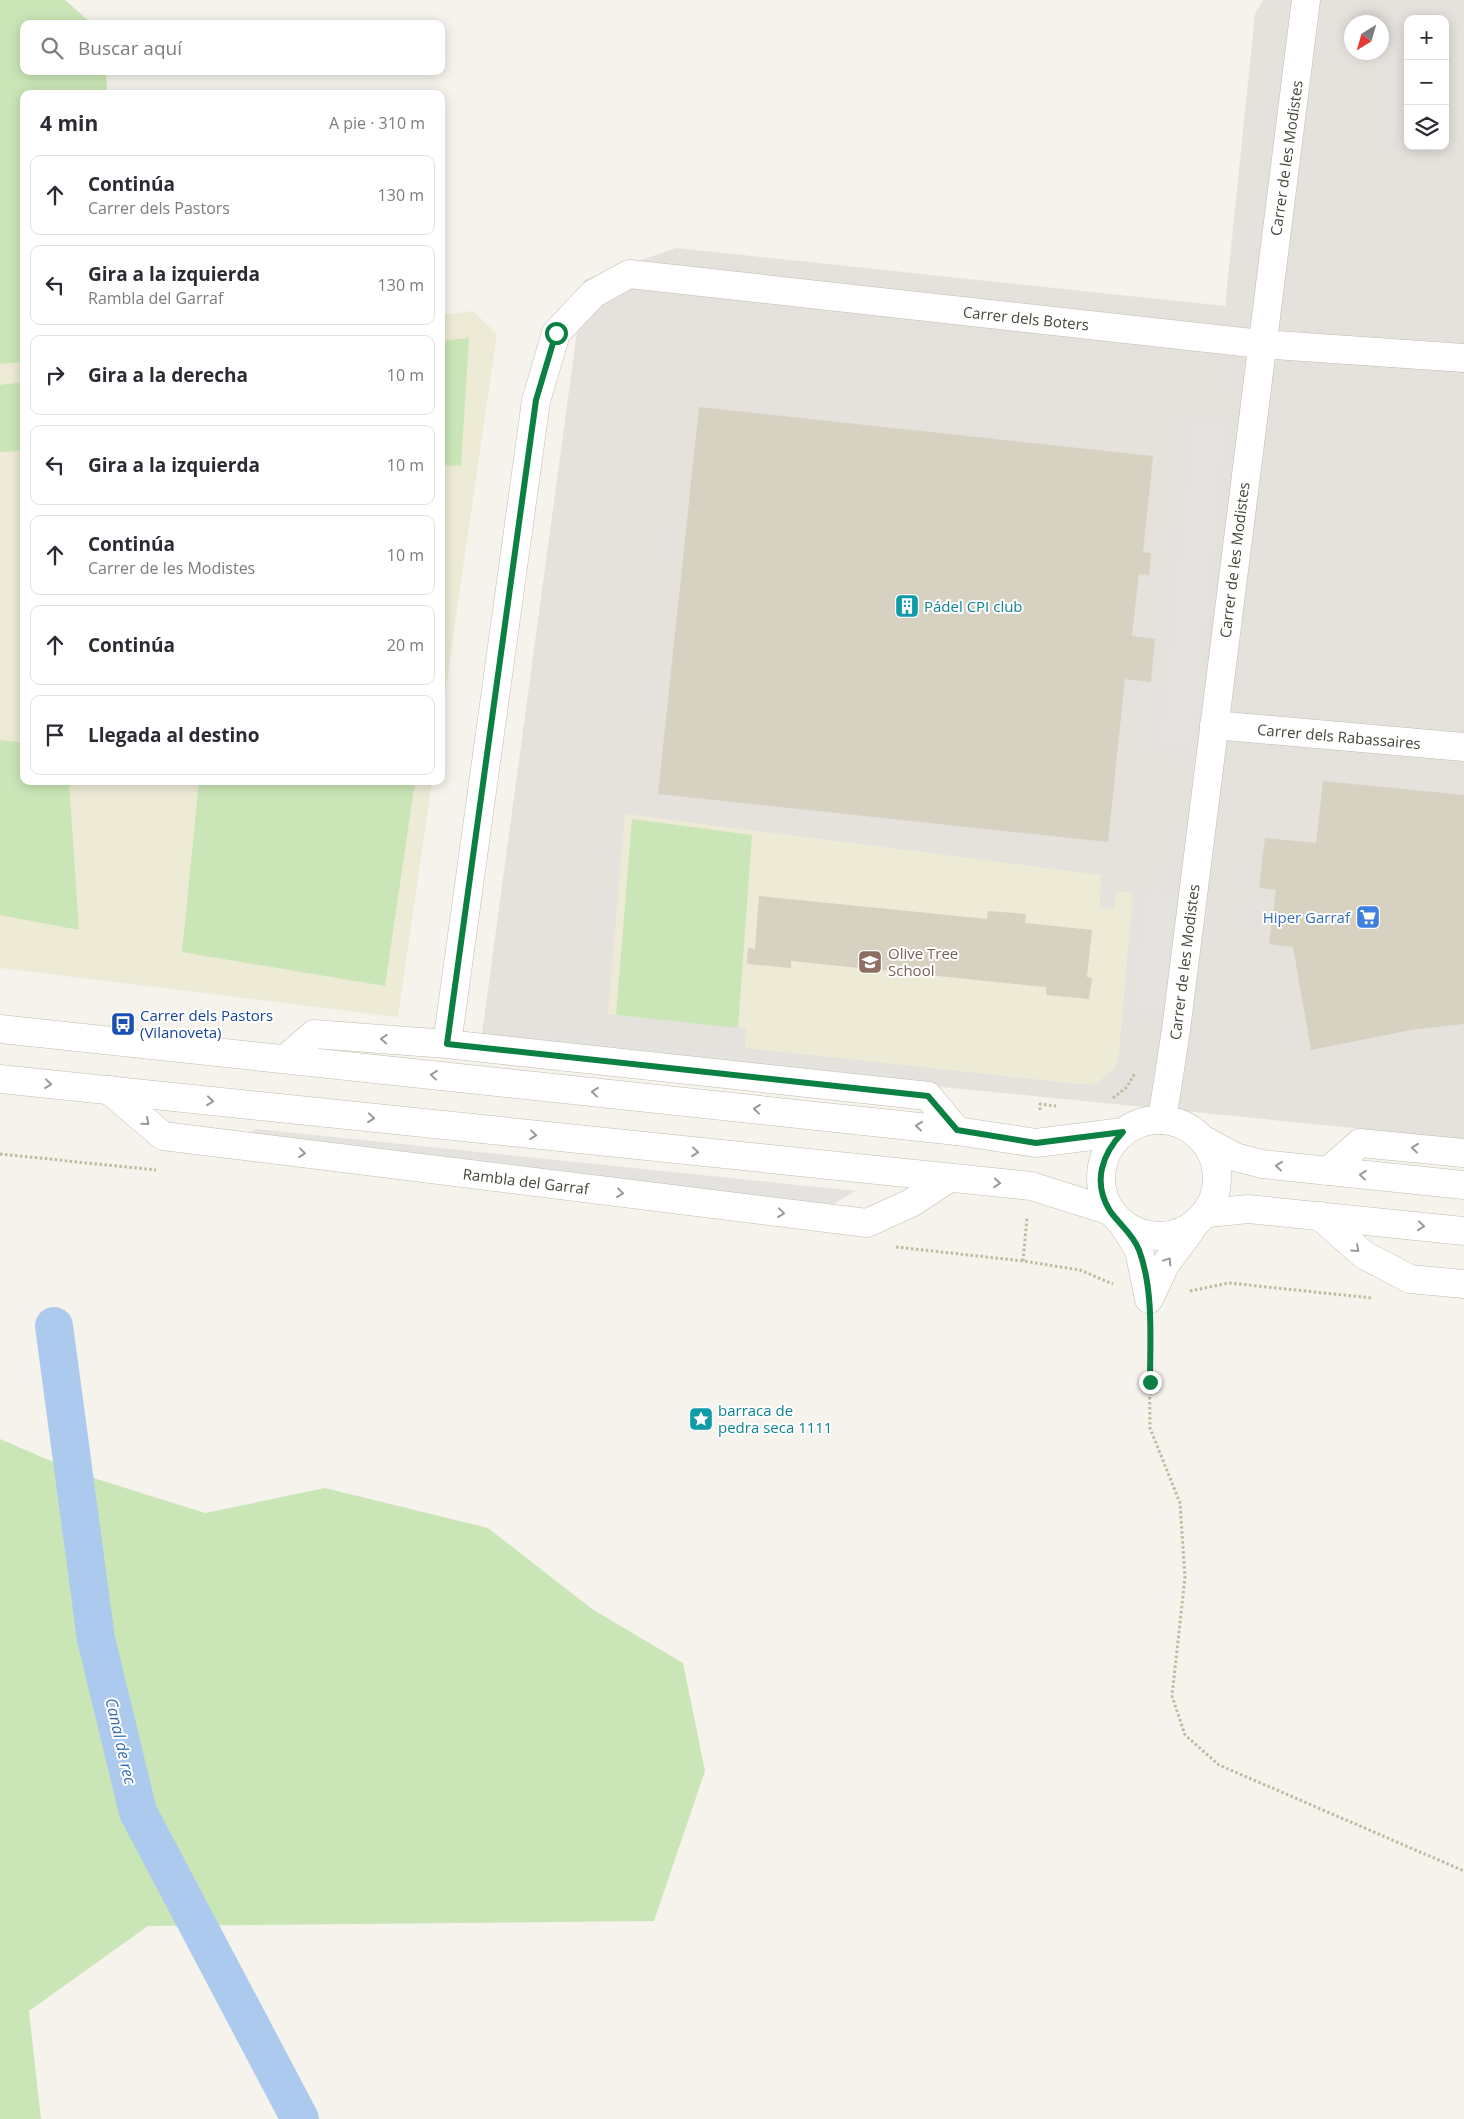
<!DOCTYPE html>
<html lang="es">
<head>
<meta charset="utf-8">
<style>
  body { margin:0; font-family:"Open Sans",sans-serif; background:#f2f2f3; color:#2b2b33 }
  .controls { position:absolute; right:15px; top:15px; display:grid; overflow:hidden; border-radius:10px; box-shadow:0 2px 12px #0003 }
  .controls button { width:45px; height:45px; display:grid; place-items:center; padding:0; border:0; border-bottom:1px solid #e1e1e2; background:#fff; color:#2b2b33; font:25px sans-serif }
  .compass { position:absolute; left:1344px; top:15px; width:45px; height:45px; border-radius:50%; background:#fff; box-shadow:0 2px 12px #0003; rotate:217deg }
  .stop { position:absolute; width:15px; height:15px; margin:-11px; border:4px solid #0b8043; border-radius:50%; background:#fff }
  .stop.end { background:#0b8043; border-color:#fff; box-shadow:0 1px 5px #0008 }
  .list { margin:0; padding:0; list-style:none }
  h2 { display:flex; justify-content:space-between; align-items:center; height:65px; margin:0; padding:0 20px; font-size:21px }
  h2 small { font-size:16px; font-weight:400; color:#7c7c81 }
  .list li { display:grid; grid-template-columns:32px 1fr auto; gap:15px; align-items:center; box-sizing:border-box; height:80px; margin:0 10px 10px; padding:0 10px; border:1px solid #e1e1e2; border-radius:10px }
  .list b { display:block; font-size:19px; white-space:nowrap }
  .list p { margin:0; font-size:16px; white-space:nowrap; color:#7c7c81 }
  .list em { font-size:16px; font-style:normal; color:#7c7c81 }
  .icon { flex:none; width:28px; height:28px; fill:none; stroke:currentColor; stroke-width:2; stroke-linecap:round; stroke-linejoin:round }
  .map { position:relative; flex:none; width:1464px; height:2119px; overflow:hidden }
  .search { position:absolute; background:#fff; box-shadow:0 2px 12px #0003; left:20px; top:20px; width:425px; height:55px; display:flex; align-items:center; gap:12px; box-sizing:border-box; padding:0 18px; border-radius:10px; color:#7c7c81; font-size:19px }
  .panel { position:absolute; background:#fff; box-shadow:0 2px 12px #0003; left:20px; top:90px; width:425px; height:695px; border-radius:10px }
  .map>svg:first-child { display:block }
  .industrial { fill:#e5e2dd; fill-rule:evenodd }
  .education { fill:#edead6 }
  .green { fill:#cae6b7 }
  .parking { fill:#e4e3df }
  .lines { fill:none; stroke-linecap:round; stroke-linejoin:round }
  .canal { stroke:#accaed; stroke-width:38 }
  .building { fill:#d6d1c1 }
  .minor-casing { stroke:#c0bcae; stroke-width:29 }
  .tertiary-casing { stroke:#c0bcae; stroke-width:29 }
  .path { stroke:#c1baa0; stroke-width:3; stroke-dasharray:2.5 2.5; stroke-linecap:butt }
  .minor { stroke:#fff; stroke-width:28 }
  .tertiary { stroke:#fff; stroke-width:28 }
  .oneway { stroke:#9b9992 }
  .route { stroke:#0b8043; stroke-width:6 }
  .labels { text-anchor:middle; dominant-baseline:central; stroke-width:4; stroke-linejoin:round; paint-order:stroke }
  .street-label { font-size:15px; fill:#494539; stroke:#fff }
  .culture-label { font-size:15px; fill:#0d838f; stroke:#fff; text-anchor:start }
  .shop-label { font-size:15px; fill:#366cbe; stroke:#fff; text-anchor:end }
  .education-label { font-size:15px; fill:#785e54; stroke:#fff; text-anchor:start }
  .transit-label { font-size:15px; fill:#164399; stroke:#fff; text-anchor:start }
  .water-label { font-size:16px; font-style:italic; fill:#376cb1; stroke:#fff }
</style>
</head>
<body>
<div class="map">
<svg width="1464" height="2119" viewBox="0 0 1464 2119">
  <rect width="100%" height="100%" fill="#f5f3ec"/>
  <path class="industrial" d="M1263,0h201v1139l-983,-98 103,-761 92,-32 549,58 30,-292zM1408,19h37v127h-37zM1352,22h30v30h-30z"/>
  <path class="education" d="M473,311l24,23 -56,386v-405z
    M24,362v419h408l-34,236 -398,-49v-604z
    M625,814l476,61 -1,33 15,1 1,-18 17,2 -14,160 -4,15 -18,15 -18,1 -334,-36 1,-20 -138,-14z"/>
  <path class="green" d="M0,0h65l27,24h-68v47h82l1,23h-83v268l-24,2z
    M469,338l-8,128 -20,-1v-124z
    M24,382v69l-24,1v-67z
    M0,740l24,3v38h45l10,149 -79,-15z
    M199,781h216l-30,205 -203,-34z
    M632,819l120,16 -14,193 -122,-13z
    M0,1439l81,35 124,39 120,-25 163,40 104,81 91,54 22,108 -51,150 -506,5 -119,85 12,108h-41z"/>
  <path class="parking" d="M1195,420l29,2 -32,326 -30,-3z
    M1146,891l28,3 -12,116 -28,-3z
    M524,1033l401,44 -2,13 -401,-43z
    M256,1129l600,62 -34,19 -593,-63z"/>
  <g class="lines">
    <path class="canal" d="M54,1326l42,313 42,173 162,307"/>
  </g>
  <path class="building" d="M699,407l454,49 -10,96 8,1 -2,22 -10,-1 -7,62 23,3 -4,43 -26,-3 -17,163 -450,-48z
    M1323,781l141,14v229l-53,6 -100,20 -18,-103 -24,-3 7,-54 -17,-2 6,-50 51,5z
    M759,896l228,23 1,-8 38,3 -1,9 67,7 -5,47 5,1 -3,21 -43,-4v-8l-255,-26v7l-44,-4 1,-16 7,1z"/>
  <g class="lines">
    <defs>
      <path id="minor" d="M1214,725l250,22
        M447,1044l89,-643 20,-68 37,-39 36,-20 632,70 203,14
        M285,1059l29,-25 133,10 481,52 29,35
        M109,1090l54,46 704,87 44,-20 37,-24
        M1162,1120l14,-90 130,-1030
        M1328,1171l32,-28 104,10
        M1320,1216l44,39 46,24 54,5
        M1124,1226l15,24 10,49
        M1149,1299l16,-34 28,-38"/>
      <path id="tertiary" d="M0,1029l957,102 79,12 87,-11
        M0,1079l1031,107 79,25
        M1101 1178a58 58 0 1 1 116 0a58 58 0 1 1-116 0Z
        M1204,1140l31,17 27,7 202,21
        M1208,1213l40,-4 216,22"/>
    </defs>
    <use href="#minor" class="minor-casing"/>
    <use href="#tertiary" class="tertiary-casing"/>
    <path class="path" d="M1113,1098l14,-11 8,-14
      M1040,1110v-6l16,2
      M0,1154l156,16
      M896,1247l127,14 57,9 33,14
      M1023,1261l4,-43
      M1190,1291l39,-8 143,15
      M1149,1332l1,96 30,75 5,74 -13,119 13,39 34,30 245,106"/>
    <use href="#minor" class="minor"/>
    <use href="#tertiary" class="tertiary"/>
  </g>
  <defs><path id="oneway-chevron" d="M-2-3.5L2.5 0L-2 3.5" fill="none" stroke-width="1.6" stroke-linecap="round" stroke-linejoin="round" transform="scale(1.25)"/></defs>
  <g class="oneway">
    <use href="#oneway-chevron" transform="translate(384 1039) rotate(-176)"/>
    <use href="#oneway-chevron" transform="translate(434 1075) rotate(-174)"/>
    <use href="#oneway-chevron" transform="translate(48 1084) rotate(6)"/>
    <use href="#oneway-chevron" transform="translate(595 1092) rotate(-174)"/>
    <use href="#oneway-chevron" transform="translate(210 1101) rotate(6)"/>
    <use href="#oneway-chevron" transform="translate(757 1109) rotate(-174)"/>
    <use href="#oneway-chevron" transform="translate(371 1118) rotate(6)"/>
    <use href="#oneway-chevron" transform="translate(146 1122) rotate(40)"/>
    <use href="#oneway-chevron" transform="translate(919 1126) rotate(-174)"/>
    <use href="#oneway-chevron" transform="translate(533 1135) rotate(6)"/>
    <use href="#oneway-chevron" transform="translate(1415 1148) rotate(-174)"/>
    <use href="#oneway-chevron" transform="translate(695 1152) rotate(6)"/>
    <use href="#oneway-chevron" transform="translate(302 1153) rotate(7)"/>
    <use href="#oneway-chevron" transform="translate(1279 1166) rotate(-174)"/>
    <use href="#oneway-chevron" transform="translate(1363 1175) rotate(-174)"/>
    <use href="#oneway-chevron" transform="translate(997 1183) rotate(5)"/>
    <use href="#oneway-chevron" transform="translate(620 1193) rotate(7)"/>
    <use href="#oneway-chevron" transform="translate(781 1213) rotate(7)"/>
    <use href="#oneway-chevron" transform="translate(1421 1226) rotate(6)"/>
    <use href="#oneway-chevron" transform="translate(1356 1249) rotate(42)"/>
    <use href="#oneway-chevron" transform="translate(1168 1261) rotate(-56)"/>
  </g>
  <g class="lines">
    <path class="route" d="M556,333l-20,67 -89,644 481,52 29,34 79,13 87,-11c-21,22 -31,50 -13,79 9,13 23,23 29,39 15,40 11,91 11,132"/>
  </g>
  <defs>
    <symbol id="building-square" viewBox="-11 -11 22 22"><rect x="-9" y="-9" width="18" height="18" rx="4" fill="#0f9aa8" stroke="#fff"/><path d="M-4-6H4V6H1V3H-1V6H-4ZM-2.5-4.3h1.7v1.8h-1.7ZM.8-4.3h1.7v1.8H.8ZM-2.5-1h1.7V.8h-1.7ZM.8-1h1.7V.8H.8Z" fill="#fff"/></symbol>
    <symbol id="supermarket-square" viewBox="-11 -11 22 22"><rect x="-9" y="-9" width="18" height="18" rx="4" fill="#3f7fe0" stroke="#fff"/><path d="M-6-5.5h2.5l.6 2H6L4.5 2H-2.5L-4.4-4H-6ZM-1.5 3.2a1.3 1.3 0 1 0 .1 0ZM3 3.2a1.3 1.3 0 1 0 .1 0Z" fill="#fff"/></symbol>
    <symbol id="school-square" viewBox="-11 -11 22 22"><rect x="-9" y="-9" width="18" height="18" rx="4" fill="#8d6e63" stroke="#fff"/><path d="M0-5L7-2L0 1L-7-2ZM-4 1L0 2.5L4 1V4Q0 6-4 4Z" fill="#fff"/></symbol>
    <symbol id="bus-square" viewBox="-11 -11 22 22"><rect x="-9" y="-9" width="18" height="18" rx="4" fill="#1a4fb4" stroke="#fff"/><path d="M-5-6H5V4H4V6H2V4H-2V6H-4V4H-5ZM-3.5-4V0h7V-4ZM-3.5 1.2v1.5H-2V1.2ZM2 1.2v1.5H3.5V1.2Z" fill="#fff"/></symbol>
    <symbol id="sight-square" viewBox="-11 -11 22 22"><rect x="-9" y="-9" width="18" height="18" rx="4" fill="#0f9aa8" stroke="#fff"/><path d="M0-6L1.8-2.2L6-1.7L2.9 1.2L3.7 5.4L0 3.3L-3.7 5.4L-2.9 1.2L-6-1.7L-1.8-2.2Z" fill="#fff"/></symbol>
  </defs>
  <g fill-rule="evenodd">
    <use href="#building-square" x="893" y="592" width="28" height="28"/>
    <use href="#supermarket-square" x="1354" y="903" width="28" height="28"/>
    <use href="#school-square" x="856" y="948" width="28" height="28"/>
    <use href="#bus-square" x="109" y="1010" width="28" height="28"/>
    <use href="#sight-square" x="687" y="1405" width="28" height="28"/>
  </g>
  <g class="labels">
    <g class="street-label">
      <text transform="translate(1286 158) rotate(-82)">Carrer de les Modistes</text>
      <text transform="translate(1026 318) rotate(6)">Carrer dels Boters</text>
      <text transform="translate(1234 560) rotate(-83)">Carrer de les Modistes</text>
      <text transform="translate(1339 736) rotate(5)">Carrer dels Rabassaires</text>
      <text transform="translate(1184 962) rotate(-83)">Carrer de les Modistes</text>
      <text transform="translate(526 1181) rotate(7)">Rambla del Garraf</text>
    </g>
    <g class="culture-label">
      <text x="924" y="606">Pádel CPI club</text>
      <text x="718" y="1410">barraca de<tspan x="718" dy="17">pedra seca 1111</tspan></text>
    </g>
    <g class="shop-label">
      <text x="1350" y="917">Hiper Garraf</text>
    </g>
    <g class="education-label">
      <text x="888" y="953">Olive Tree<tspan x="888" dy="17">School</tspan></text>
    </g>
    <g class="transit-label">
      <text x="140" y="1015">Carrer dels Pastors<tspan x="140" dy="17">(Vilanoveta)</tspan></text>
    </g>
    <g class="water-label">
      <text transform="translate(121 1741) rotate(77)">Canal de rec</text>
    </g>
  </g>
</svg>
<div class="controls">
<button>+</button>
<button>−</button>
<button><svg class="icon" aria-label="layers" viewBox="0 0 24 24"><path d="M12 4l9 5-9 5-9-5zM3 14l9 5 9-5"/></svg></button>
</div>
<svg class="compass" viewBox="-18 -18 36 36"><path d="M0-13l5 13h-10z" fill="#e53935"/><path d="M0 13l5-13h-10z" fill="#7c7c81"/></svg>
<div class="stop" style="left:556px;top:333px"></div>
<div class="stop end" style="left:1150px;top:1382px"></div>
<div class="search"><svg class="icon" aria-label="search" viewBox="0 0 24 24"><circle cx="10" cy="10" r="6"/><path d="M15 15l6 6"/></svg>Buscar aquí</div>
<section class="panel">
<h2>4 min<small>A pie · 310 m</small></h2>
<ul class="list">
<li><svg class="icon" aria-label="ahead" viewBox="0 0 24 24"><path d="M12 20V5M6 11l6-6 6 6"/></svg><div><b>Continúa</b><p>Carrer dels Pastors</p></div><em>130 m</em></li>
<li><svg class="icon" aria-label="left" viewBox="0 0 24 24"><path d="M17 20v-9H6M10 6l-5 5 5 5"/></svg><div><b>Gira a la izquierda</b><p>Rambla del Garraf</p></div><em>130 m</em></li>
<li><svg class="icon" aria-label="right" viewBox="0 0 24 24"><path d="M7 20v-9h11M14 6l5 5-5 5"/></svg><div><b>Gira a la derecha</b></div><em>10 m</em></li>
<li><svg class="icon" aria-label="left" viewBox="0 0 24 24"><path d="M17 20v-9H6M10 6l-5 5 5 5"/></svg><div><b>Gira a la izquierda</b></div><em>10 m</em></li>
<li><svg class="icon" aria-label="ahead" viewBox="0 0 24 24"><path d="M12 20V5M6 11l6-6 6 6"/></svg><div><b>Continúa</b><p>Carrer de les Modistes</p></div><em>10 m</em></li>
<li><svg class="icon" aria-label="ahead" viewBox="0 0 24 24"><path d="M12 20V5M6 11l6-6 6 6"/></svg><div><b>Continúa</b></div><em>20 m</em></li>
<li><svg class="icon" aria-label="arrive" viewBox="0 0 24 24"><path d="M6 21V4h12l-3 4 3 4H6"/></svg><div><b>Llegada al destino</b></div></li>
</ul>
</section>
</div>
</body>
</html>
